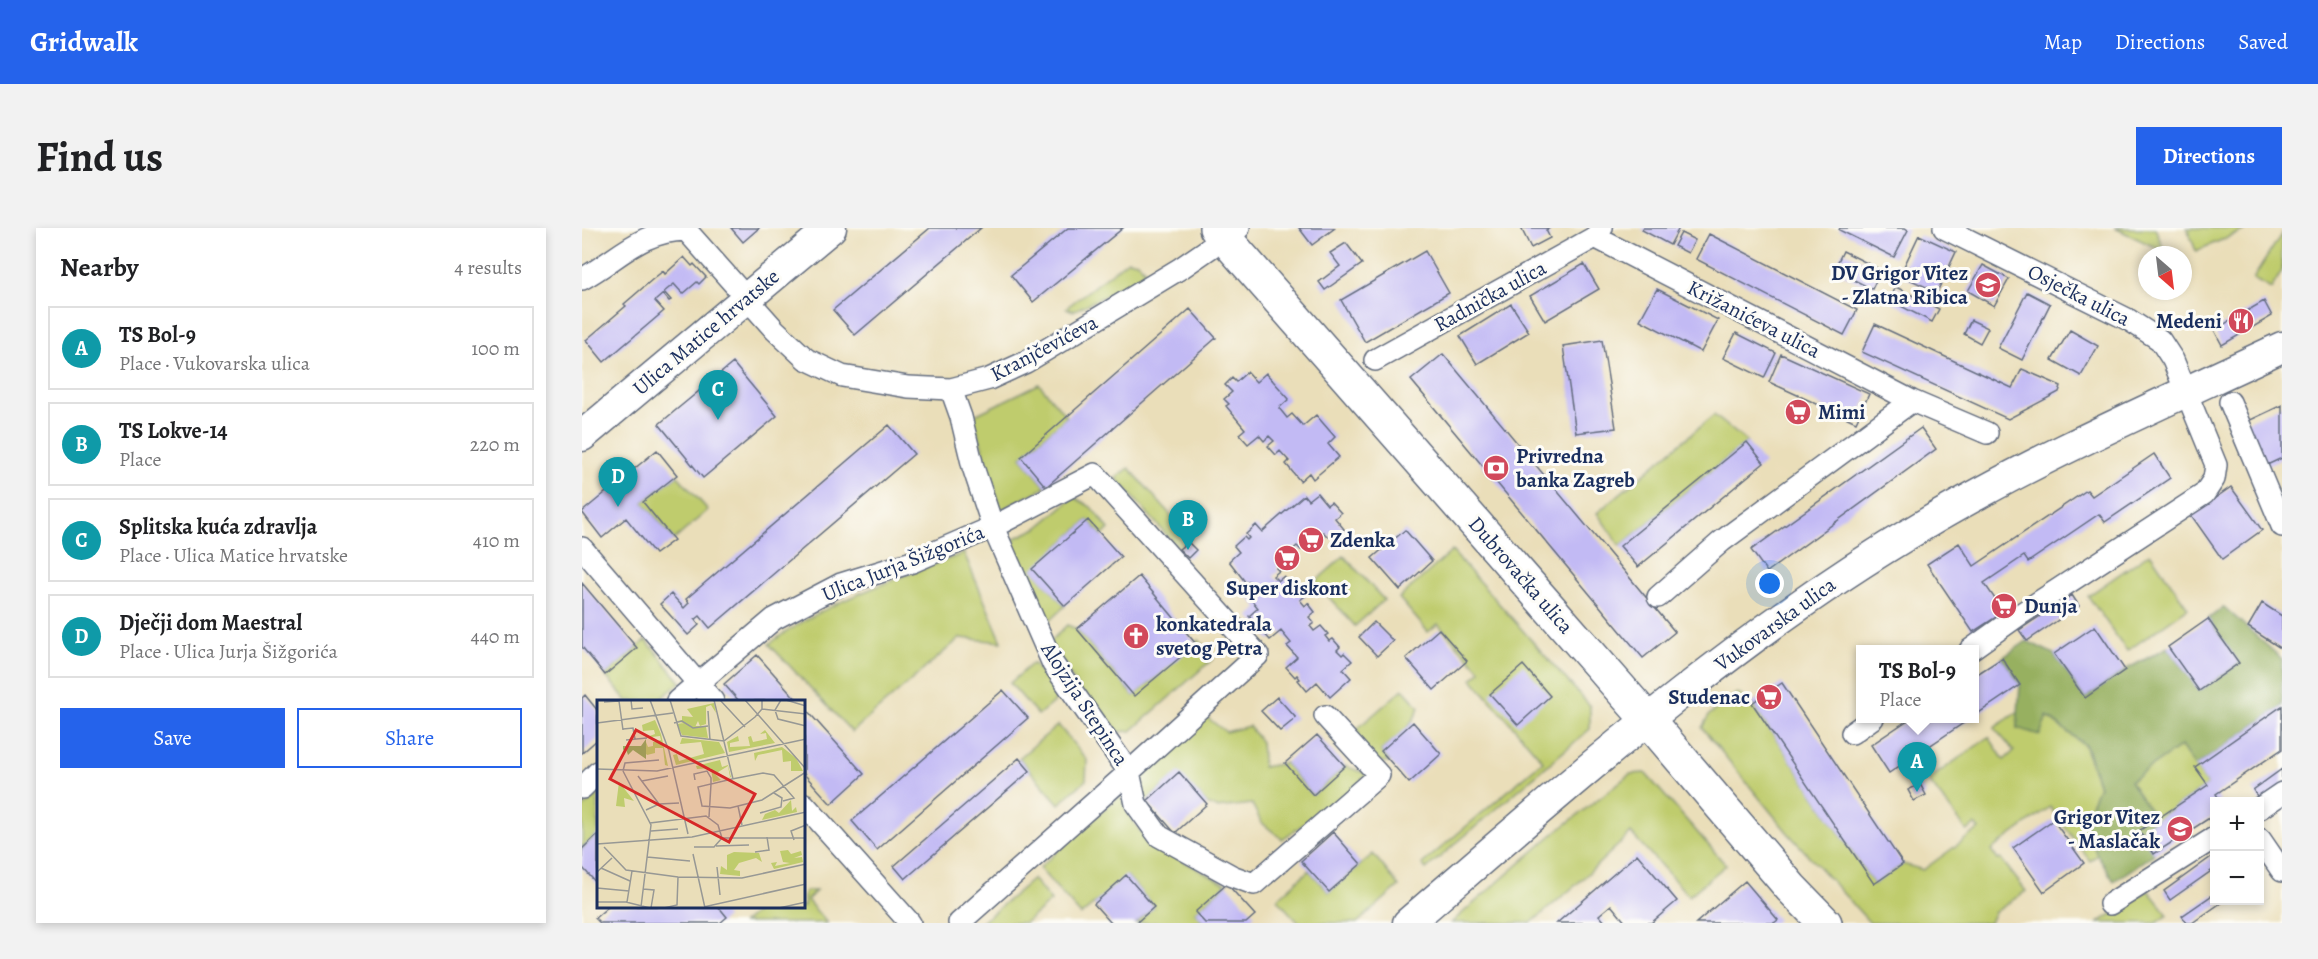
<!DOCTYPE html>
<html lang="en">
<head>
<meta charset="utf-8">
<style>
  body { margin:0; font-family:Alegreya,serif; background:#f2f2f2; color:#202124 }
  .controls { position:absolute; right:18px; bottom:18px; display:grid; overflow:hidden; border-radius:0px; box-shadow:0 3px 9px #0003 }
  .controls button { width:54px; height:54px; display:grid; place-items:center; padding:0; border:0; border-bottom:2px solid #e0e0e0; background:#fff; color:#202124; font:30px sans-serif }
  .compass { position:absolute; left:1556px; top:18px; width:54px; height:54px; border-radius:50%; background:#fff; box-shadow:0 3px 9px #0003; rotate:152deg }
  .you { position:absolute; left:1188px; top:356px; width:21px; height:21px; margin:-15px; border:4px solid #fff; border-radius:50%; background:#1a73e8; box-shadow:0 0 0 9px #1a73e833 }
  .badge { display:grid; place-items:center; width:39px; height:39px; border-radius:50%; background:#2563eb; color:#fff; font-size:20px; font-weight:700 }
  .pin { position:absolute; translate:-50% -50px; filter:drop-shadow(0 2px 3px #0008) }
  .pin::after { content:''; position:absolute; top:32px; width:21px; height:18px; background:inherit; clip-path:polygon(0 0,100% 0,50% 100%) }
  .popup { position:absolute; left:1274px; top:417px; width:123px; height:78px; box-sizing:border-box; display:grid; place-content:center; border-radius:0px; background:#fff; filter:drop-shadow(0 2px 4px #0005); font-size:20px; white-space:nowrap; color:#757577 }
  .popup b { font-size:22px; color:#202124 }
  .popup::after { content:''; position:absolute; left:50%; top:100%; margin-left:-12px; border:12px solid transparent; border-top-color:#fff }
  .list { margin:0; padding:0; list-style:none }
  h2 { display:flex; justify-content:space-between; align-items:center; height:78px; margin:0; padding:0 24px; font-size:26px }
  h2 small { font-size:20px; font-weight:400; color:#757577 }
  .list li { display:grid; grid-template-columns:39px 1fr auto; gap:18px; align-items:center; box-sizing:border-box; height:84px; margin:0 12px 12px; padding:0 12px; border:2px solid #e0e0e0; border-radius:0px }
  .list b { display:block; font-size:22px; white-space:nowrap }
  .list p { margin:0; font-size:20px; white-space:nowrap; color:#757577 }
  .list em { font-size:20px; font-style:normal; color:#757577 }
  .actions { display:flex; gap:12px; padding:18px 24px }
  .actions a { flex:1; padding:14px 0; border:2px solid #2563eb; border-radius:0px; text-align:center; font-size:21px; color:#2563eb }
  .actions .main { background:#2563eb; color:#fff }
  .map { position:relative; flex:none; width:1700px; height:695px; overflow:hidden; border-radius:0px }
  header { display:flex; align-items:center; gap:36px; box-sizing:border-box; height:84px; padding:0 30px; background:#2563eb; color:#fff }
  header strong { font-size:28px }
  nav { display:flex; gap:33px; margin-inline-start:auto; font-size:21px }
  .intro { display:flex; align-items:center; justify-content:space-between; box-sizing:border-box; height:144px; padding:0 36px }
  h1 { margin:0; font-size:42px }
  .button { padding:15px 27px; border-radius:0px; background:#2563eb; color:#fff; font-size:21px; font-weight:700 }
  main { display:flex; gap:36px; padding:0 36px }
  aside { flex:1; background:#fff; border-radius:0px; box-shadow:0 3px 9px #0003 }
  .map>svg:first-child { display:block }
  .green { fill:#bfcc6d; stroke:#6d7e66; stroke-width:1.5 }
  .forest { fill:#97b060; stroke:#59705f; stroke-width:1.5 }
  .building { fill:#c2baf4 }
  .lines { fill:none; stroke-linecap:round; stroke-linejoin:round }
  .street-casing { stroke:#636c7e; stroke-width:24 }
  .secondary-casing { stroke:#636c7e; stroke-width:33 }
  .primary-casing { stroke:#636c7e; stroke-width:36 }
  .street { stroke:#fff; stroke-width:21 }
  .secondary { stroke:#fff; stroke-width:30 }
  .primary { stroke:#fff; stroke-width:33 }
  .labels { text-anchor:middle; dominant-baseline:central; stroke-width:6; stroke-linejoin:round; paint-order:stroke }
  .poi-label { font-size:21px; font-weight:bold; fill:#1b2f5e; stroke:#fdfcf7; text-anchor:start }
  .street-label { font-size:21px; fill:#1b2f5e; stroke:#fdfcf7 }
  .inset-road { fill:none; stroke:#979895; stroke-width:1.5 }
  .view { fill:#d62828; fill-opacity:0.15; stroke:#d62828; stroke-width:3 }
  .inset-edge { fill:none; stroke:#1b2f5e; stroke-width:3 }
</style>
</head>
<body>
<header>
<strong>Gridwalk</strong>
<nav><a>Map</a><a>Directions</a><a>Saved</a></nav>
</header>
<div class="intro"><h1>Find us</h1><a class="button">Directions</a></div>
<main>
<aside>
<h2>Nearby<small>4 results</small></h2>
<ul class="list">
<li><span class="badge" style="background:#0f9aa8">A</span><div><b>TS Bol-9</b><p>Place · Vukovarska ulica</p></div><em>100 m</em></li>
<li><span class="badge" style="background:#0f9aa8">B</span><div><b>TS Lokve-14</b><p>Place</p></div><em>220 m</em></li>
<li><span class="badge" style="background:#0f9aa8">C</span><div><b>Splitska kuća zdravlja</b><p>Place · Ulica Matice hrvatske</p></div><em>410 m</em></li>
<li><span class="badge" style="background:#0f9aa8">D</span><div><b>Dječji dom Maestral</b><p>Place · Ulica Jurja Šižgorića</p></div><em>440 m</em></li>
</ul>
<div class="actions"><a class="main">Save</a><a>Share</a></div>
</aside>
<div class="map">
<svg width="1700" height="695" viewBox="0 0 1700 695">
  <rect width="100%" height="100%" fill="#fdfcf7"/>
  <filter id="ink" filterUnits="userSpaceOnUse"><feTurbulence type="fractalNoise" baseFrequency=".0167" numOctaves="2"/><feDisplacementMap in="SourceGraphic" scale="12" xChannelSelector="R" yChannelSelector="G"/><feConvolveMatrix kernelMatrix="1 2 1 2 8 2 1 2 1" color-interpolation-filters="sRGB"/></filter>
  <filter id="wash" filterUnits="userSpaceOnUse"><feTurbulence type="fractalNoise" baseFrequency=".008" numOctaves="4" result="noise"/><feDisplacementMap in="SourceGraphic" scale="24" xChannelSelector="R" yChannelSelector="G"/><feGaussianBlur stdDeviation="1.35" result="paint"/><feColorMatrix in="noise" values="0 0 0 0 0 0 0 0 0 0 0 0 0 0 0 0 0 1.4 0 .05"/><feComposite in="paint" operator="in"/></filter>
  <g filter="url(#wash)">
    <rect width="100%" height="100%" fill="#eadeb9"/>
    <path class="green" d="M1533,0h40l10,24z
      M1605,0h63l-54,23z
      M1700,5v38l-11,18 -18,-10z
      M546,32l9,2 9,9 -20,15 -53,25 -7,-3z
      M457,156l28,33 -46,40 25,30 -45,23 -28,-94z
      M1132,187l33,27 -127,104 -23,-33z
      M547,240l62,70 -12,11 -63,-71z
      M95,247l31,35 -34,30 -31,-38z
      M492,269l17,10 18,22 -7,7 -14,-16 -55,49 32,37 -16,15 -9,-1 -31,-79 28,-13z
      M870,323l138,155v23l-164,140 -4,-5 121,-103 -71,-82 9,-8 -43,-47 -10,8 -29,-34z
      M382,325l38,89 -42,-4 -108,94 -83,-88c57,-43 129,-65 195,-91z
      M1568,325l38,55 -61,43 -39,-55z
      M762,328l40,44 -29,26 -40,-44z
      M485,397l10,4 57,67 65,-56 15,18 -83,73 -15,1 -33,-37 -34,-52z
      M64,412l35,42 -23,19h-31l-22,-26z
      M451,435l28,33 -23,19 -28,-32z
      M821,461l16,18c-6,20 -23,31 -38,44l9,11h-17l-22,-28z
      M1155,465l15,10 122,181 29,-20 20,6 56,-41 -4,-4 -8,6 -39,-51 61,-43 15,23 10,-9 -20,-23 24,-16 -1,16 29,-12 38,29 15,41 -15,35 13,34 -7,6 -40,-54 -59,43 7,10 3,-1 25,32 -32,22 -4,10h-120l-82,-90 -86,-105 7,-13z
      M623,488l21,16 23,-6 12,16 2,25 22,-4 28,32 32,-29 23,8 -22,21 -64,44 -21,-17 -9,-18 -36,4 -9,-4 -28,-31 -32,28 -8,-8v-21z
      M476,497l29,35 -1,20 -27,24 -40,-46z
      M1599,518l27,39 -52,35 -26,-39z
      M1063,545l81,92 -37,31 -58,-63 -54,51 -46,39h-80l100,-87 79,-62z
      M16,566v40l-16,15v-40z
      M538,567l12,25 18,24 77,40 -32,28 10,11h-69l18,-16 -27,-31 -46,39 -42,-47z
      M791,626l26,32 -42,37h-58l-22,-24 32,-29 20,22z
      M451,651l18,22 -26,22h-44z
      M1566,662l20,25 -12,8h-58z
      M225,663h9l-9,9 20,23h-84l19,-16 42,-1v-12z"/>
    <path class="forest" d="M1642,379l58,52v47l-87,61 -14,-21 -51,35 26,39 -17,12 15,22 -40,27 -17,-26 -13,-34 15,-35 -13,-40 -39,-30 -7,19 -23,-7 3,-43 -18,-27 25,-17 27,13 31,44 40,-28 43,-23 31,44 40,-28 -31,-44z"/>
    <g id="blocks">
      <path class="building" d="M149,0h28l-16,14z
        M348,0h51l-126,107 -22,-25z
        M486,0h55l-90,74 -22,-27z
        M717,0h36l-23,17z
        M939,0h29l-4,2 4,8 -19,10z
        M1061,0h36l-9,17 -28,-15z
        M1258,0h65l3,2 -14,27 -55,-27z
        M1099,5l14,7 -7,13 -14,-7z
        M1127,6l148,76 -13,25 -148,-76z
        M1337,7l37,17 -19,40 -37,-17z
        M764,15l16,21 -37,26 -6,-8 21,-16 -10,-13z
        M843,23l24,42 -84,49 -24,-42z
        M1261,23l38,19 -9,19 -38,-19z
        M102,29l8,9 2,-2 12,13 -7,7 -2,-2 -14,12 -9,-10 -10,8 7,8 -2,1 -6,-7 -8,7 9,10 -60,51 -18,-22 40,-34 -2,-2 29,-25 10,-8 2,3z
        M1002,36l15,25 -54,32 -15,-25z
        M1401,37l26,14 -15,27 -26,-15z
        M1314,59l43,22 -7,13 -43,-22z
        M1075,61l61,31 -17,32 -61,-32z
        M1445,64l23,12 -28,56 -24,-12z
        M1682,73l8,15 -50,29 -8,-15z
        M929,76l18,28 -52,32 -17,-28z
        M608,81l26,29 -170,149 -25,-30z
        M1389,92l17,8 -8,15 -16,-9z
        M1293,96l137,64 10,-19 39,17 -2,6 -51,27 -146,-67z
        M1488,102l28,16 -17,30 -29,-16z
        M1154,105l40,20 -12,25 -41,-20z
        M1020,112l14,88 -40,5 -13,-87z
        M861,126l232,278 -32,26 -232,-278z
        M1199,126l88,40 -13,28 -87,-40z
        M151,135l44,53 -74,62 -44,-54z
        M665,144l9,10 10,-9 23,26 -10,9 8,10 5,-4 11,12 13,-11 19,22 -7,7 11,13 -26,22 -4,-6 -9,8 -14,-17 3,-3 -9,-10 -4,4 -8,-9 6,-5 -5,-5 -5,5 -5,-6 -11,9 -9,-10 6,-5 -19,-23 3,-2 -5,-5 8,-7 -7,-7 7,-7 4,4z
        M1700,177v53l-15,7 -21,-43z
        M307,197l25,29 -204,174 -10,-12 -5,4 4,5 -11,10 -28,-31 11,-10 13,14 5,-5 -3,-4z
        M1339,200l15,21 -169,123 -16,-22z
        M1165,214l17,21 -126,104 -18,-21z
        M75,222l20,25 -34,27 31,38 -19,14 -29,-36 -24,20 -20,-26z
        M1572,226l16,24 -65,44 -6,-8 -71,48 -4,-6 -40,27 20,29 -31,20 -46,-68 32,-21 15,23 113,-76 5,6z
        M1649,259l31,43 -40,29 -31,-44z
        M735,265l10,12 4,-3 10,11 -6,5 9,11 -7,5 -2,-3 -7,6 -5,-5 -6,5 6,5 -12,10 -4,-5 -6,3 -4,-4 -8,7 4,4 -7,8 -3,-2 -7,5 3,3 -6,5 5,5 6,-5 7,9 -1,2 3,4 9,-4 6,7 -8,6 5,6 3,-3 7,9 -6,5 5,6 -4,3 4,5 7,-5 7,8 -3,2 4,5 4,-2 7,8 -3,3 5,5 2,-2 8,8 -9,8 8,9 -21,19 -13,-15 -10,9 -9,-11 2,-1 -3,-4 -2,2 -9,-10 11,-10 -10,-11 4,-3 -10,-12 -11,9 -21,-24 9,-8 -13,-16 7,-7 -3,-4 -3,2 -17,-22 10,-9 -5,-6 10,-9 3,3 2,-2 -3,-4 10,-9 6,7 42,-37 4,5z
        M506,292l33,37 -56,49 -33,-37z
        M823,302l27,31 -32,29 -28,-32z
        M606,314l8,8 -8,8 -9,-9z
        M557,348l57,68 -62,52 -57,-67z
        M0,355l55,65 -32,27 -23,-28z
        M1490,367l7,11 -52,35 -8,-11z
        M1680,375l20,13v33l-34,-22z
        M1626,391l31,44 -40,28 -31,-44z
        M792,394l19,19 -16,15 -18,-19z
        M1513,398l30,44 -40,28 -31,-44z
        M857,401l28,32 -33,29 -28,-32z
        M175,427l41,46h-59l-15,-17z
        M1420,430l18,27 -46,31v-40z
        M941,437l27,31 -32,29 -28,-31z
        M1200,455l121,181 -29,20 -122,-181z
        M421,462l25,28 -151,132 -25,-29z
        M3,467l13,16v28l-16,14v-55z
        M695,469l19,21 -16,13 -19,-20z
        M1700,478v43l-66,45 5,8h-7v13l-60,39 -15,-23 69,-46 -13,-18z
        M222,479l60,67 -33,30 -27,-30z
        M1329,490h60l-82,55 -18,-28z
        M831,494l28,32 -32,29 -28,-32z
        M735,507l28,31 -32,29 -28,-32z
        M437,530l11,13 -125,108 -11,-13z
        M1700,541v18l-21,15 -8,-12z
        M597,544l28,32 -32,29 -28,-32z
        M1338,556l6,11 -12,6 -6,-11z
        M1471,592l31,43 -40,29 -31,-44z
        M751,604l28,32 -32,28 -28,-31z
        M16,606v51l-16,-18v-18z
        M1055,626l40,47 -26,22h-25l-15,-18 -12,10 7,8h-49z
        M1632,627v14l-44,31 -6,-9z
        M544,647l28,32 -18,16h-25l-17,-19z
        M1163,653l33,39 -4,3h-78z
        M645,656l28,31 -9,8h-41l-10,-11z
        M1632,666v6h11l-33,23h-5l-5,-7z
        M27,678h109l9,11 -7,6h-120l-5,-5z"/>
    </g>
  </g>
  <g filter="url(#ink)">
    <use href="#blocks" fill-opacity="0" stroke="#636c7e" stroke-width="1.5"/>
    <g class="lines">
      <defs>
        <path id="street" d="M1362,0l185,92 31,20 13,20 43,105 -2,14 -10,15 -185,121 -49,35
          M1013,9l317,164 75,32
          M0,51c38,-21 58,-48 104,-49l89,100 31,29 36,17 66,11 43,2 38,-10 37,-17 155,-94 58,-40
          M793,132l220,-123 7,-9
          M369,161l10,28 12,50 20,60 60,137 76,108 -170,151
          M1648,174l52,124
          M0,320l131,153
          M1076,369l64,-56 190,-140
          M95,473l97,-82 67,-35 71,-22 81,-35 102,-53 163,181 -129,117 7,32 23,32 73,40 22,8 125,-109 -54,-59
          M1270,505l21,-15
          M0,560l16,-16
          M222,576l106,119
          M1678,580l22,-15
          M1678,611l22,32
          M1528,676l104,-66"/>
        <path id="secondary" d="M0,208l249,-208
          M826,695c164,-141 327,-287 514,-397 116,-69 239,-122 360,-179"/>
        <path id="primary" d="M634,0l431,491 144,169 34,35"/>
      </defs>
      <use href="#street" class="street-casing"/>
      <use href="#secondary" class="secondary-casing"/>
      <use href="#primary" class="primary-casing"/>
      <use href="#street" class="street"/>
      <use href="#secondary" class="secondary"/>
      <use href="#primary" class="primary"/>
    </g>
  </g>
  <defs>
    <symbol id="school-disc" viewBox="-11 -11 22 22"><circle r="9.5" fill="#d1495b" stroke="#fdfcf7"/><path d="M0-5L7-2L0 1L-7-2ZM-4 1L0 2.5L4 1V4Q0 6-4 4Z" fill="#fff"/></symbol>
    <symbol id="restaurant-disc" viewBox="-11 -11 22 22"><circle r="9.5" fill="#d1495b" stroke="#fdfcf7"/><path d="M-5-6h1v4h1v-4h1v4h1v-4h1v5L-1.5 .5V6h-2V.5L-5-1ZM5-6V6H3V1.5H1.5Q1.5-4 5-6Z" fill="#fff"/></symbol>
    <symbol id="supermarket-disc" viewBox="-11 -11 22 22"><circle r="9.5" fill="#d1495b" stroke="#fdfcf7"/><path d="M-6-5.5h2.5l.6 2H6L4.5 2H-2.5L-4.4-4H-6ZM-1.5 3.2a1.3 1.3 0 1 0 .1 0ZM3 3.2a1.3 1.3 0 1 0 .1 0Z" fill="#fff"/></symbol>
    <symbol id="bank-disc" viewBox="-11 -11 22 22"><circle r="9.5" fill="#d1495b" stroke="#fdfcf7"/><path d="M-6-4H6V4H-6ZM0-2.3a2.3 2.3 0 1 0 0 4.6a2.3 2.3 0 1 0 0-4.6Z" fill="#fff"/></symbol>
    <symbol id="church-disc" viewBox="-11 -11 22 22"><circle r="9.5" fill="#d1495b" stroke="#fdfcf7"/><path d="M-1.2-6h2.4v3.5h3.3v2.4h-3.3V6h-2.4V-.1h-3.3v-2.4h3.3Z" fill="#fff"/></symbol>
  </defs>
  <g fill-rule="evenodd">
    <use href="#school-disc" x="1391" y="42" width="30" height="30"/>
    <use href="#restaurant-disc" x="1644" y="78" width="30" height="30"/>
    <use href="#supermarket-disc" x="1201" y="169" width="30" height="30"/>
    <use href="#bank-disc" x="899" y="225" width="30" height="30"/>
    <use href="#supermarket-disc" x="714" y="297" width="30" height="30"/>
    <use href="#supermarket-disc" x="690" y="315" width="30" height="30"/>
    <use href="#supermarket-disc" x="1407" y="363" width="30" height="30"/>
    <use href="#church-disc" x="539" y="393" width="30" height="30"/>
    <use href="#supermarket-disc" x="1172" y="454" width="30" height="30"/>
    <use href="#school-disc" x="1583" y="586" width="30" height="30"/>
  </g>
  <g class="labels">
    <g class="poi-label">
      <text x="1386" y="45" text-anchor="end">DV Grigor Vitez<tspan x="1386" dy="24">- Zlatna Ribica</tspan></text>
      <text x="1640" y="93" text-anchor="end">Medeni</text>
      <text x="1236" y="184">Mimi</text>
      <text x="934" y="228">Privredna<tspan x="934" dy="24">banka Zagreb</tspan></text>
      <text x="748" y="312">Zdenka</text>
      <text x="705" y="360" text-anchor="middle">Super diskont</text>
      <text x="1442" y="378">Dunja</text>
      <text x="574" y="396">konkatedrala<tspan x="574" dy="24">svetog Petra</tspan></text>
      <text x="1168" y="469" text-anchor="end">Studenac</text>
      <text x="1578" y="589" text-anchor="end">Grigor Vitez<tspan x="1578" dy="24">- Maslačak</tspan></text>
    </g>
    <g class="street-label">
      <text transform="translate(1497 67) rotate(27)">Osječka ulica</text>
      <text transform="translate(908 68) rotate(-29)">Radnička ulica</text>
      <text transform="translate(1172 91) rotate(27)">Križanićeva ulica</text>
      <text transform="translate(124 104) rotate(-40)">Ulica Matice hrvatske</text>
      <text transform="translate(462 120) rotate(-28)">Kranjčevićeva</text>
      <text transform="translate(321 335) rotate(-22)">Ulica Jurja Šižgorića</text>
      <text transform="translate(939 347) rotate(49)">Dubrovačka ulica</text>
      <text transform="translate(1193 396) rotate(-36)">Vukovarska ulica</text>
      <text transform="translate(503 476) rotate(57)">Alojzija Stepinca</text>
    </g>
  </g>
  <g transform="translate(15 472)">
    <rect width="208" height="208" fill="#eadeb9"/>
    <path d="M117,3l2,10 -5,-8 -5,2v17l-6,2 -2,-5 -3,6 -18,-6 5,-1v-4l11,1 -6,-8zM58,20l6,14 7,32 -3,-1 -2,-17h-8v5l-8,2 -4,-5 3,-8 2,5 5,-1v-4l8,-2 -1,-4 -16,2 11,-4 -1,-4 -11,1 -1,-6zM86,23l23,4 2,11 -26,-3 -5,-11zM168,30l10,13 -46,9 -2,-10 11,-6 1,5 -9,2v4l20,-1 -2,-9 3,-1 2,6 14,-3 -1,-6 -6,1zM85,38l37,4 6,11 -49,12 -3,-10 4,-1 2,7 25,-7 -3,-12 -21,2zM185,47l14,11 7,13h-12v-10l-8,1 -1,-12 -24,5 -3,6 -1,-8zM123,60l2,7 6,-2 3,12 -9,3 8,-3 -2,-11 -13,8 6,6 -8,2 -2,-14 -14,1 -1,-3zM22,82l15,19 -10,-3 1,9 -9,-1zM194,100l1,11 4,-4 1,5 -35,8 3,-6 10,-4 4,3zM191,150l3,4 10,-3 1,4 -8,3 8,-1 1,5 -29,7 -3,-6 6,-1 -2,4 15,-3 -7,-1 -3,-11zM137,152l25,1 3,9 -6,-4 -17,5 -5,7 6,1v5l-20,-2 1,-8 6,4v-15z" fill="#bfcc6d"/>
    <path d="M49,39v20l-13,-9 -5,5 -2,-6 -3,1v-4h18z" fill="#97b060"/>
    <path class="inset-road" d="M34,0l1,9 11,-1M53,0l19,51 19,83M73,0l11,36 43,5 31,-24 7,-8v-9M117,0l19,79M123,0l25,27M148,0l61,69M184,0l-6,10 3,9 28,7M189,0l20,6M7,2l15,-1 4,29M165,9l44,5M111,11l2,29M0,23l76,-10M77,23l8,-2 11,7 15,-2M26,29l10,-1 2,11M29,40l21,-2M0,69l60,2 149,-32M26,71l28,54 -10,82M26,71l2,-8 34,-3M41,76l21,28M98,80l-1,-6 13,-3 4,7v6l-13,3 4,19 28,2 32,-8 44,-28M45,81l26,-5M141,106l4,19M49,110l13,-6 20,-1M163,113l21,-6 1,-9 -8,-5M112,117l2,-33 21,-5 31,-6 11,2 20,23 -11,3M0,121v21M53,123l56,-7 12,9 4,13M54,131l27,-2M125,138h84M197,140l-3,-9 15,-6M0,144l95,-7 114,-25M119,146l33,-1M7,147l22,23 52,7 64,1 64,-14M97,147h20l8,-9M158,152l14,-2 -2,-13M96,154l12,54M50,157l43,4M120,167l3,28M4,168l29,13M0,172l15,-14M0,188l32,3M46,189l11,1 -3,18M0,202h29l24,6M30,202l5,-31M67,208l13,-3 1,-28M102,208l107,-24M182,208l27,-6"/>
    <path class="view" d="M39,30l119,64 -26,48 -119,-63z"/>
    <rect width="208" height="208" class="inset-edge"/>
  </g>
</svg>
<div class="controls">
<button>+</button>
<button>−</button>
</div>
<svg class="compass" viewBox="-18 -18 36 36"><path d="M0-13l5 13h-10z" fill="#e53935"/><path d="M0 13l5-13h-10z" fill="#757577"/></svg>
<div class="you"></div>
<div class="pin badge" style="left:1335px;top:564px;background:#0f9aa8">A</div>
<div class="popup"><b>TS Bol-9</b>Place</div>
<div class="pin badge" style="left:606px;top:322px;background:#0f9aa8">B</div>
<div class="pin badge" style="left:136px;top:192px;background:#0f9aa8">C</div>
<div class="pin badge" style="left:36px;top:279px;background:#0f9aa8">D</div>
</div>
</main>
</body>
</html>
